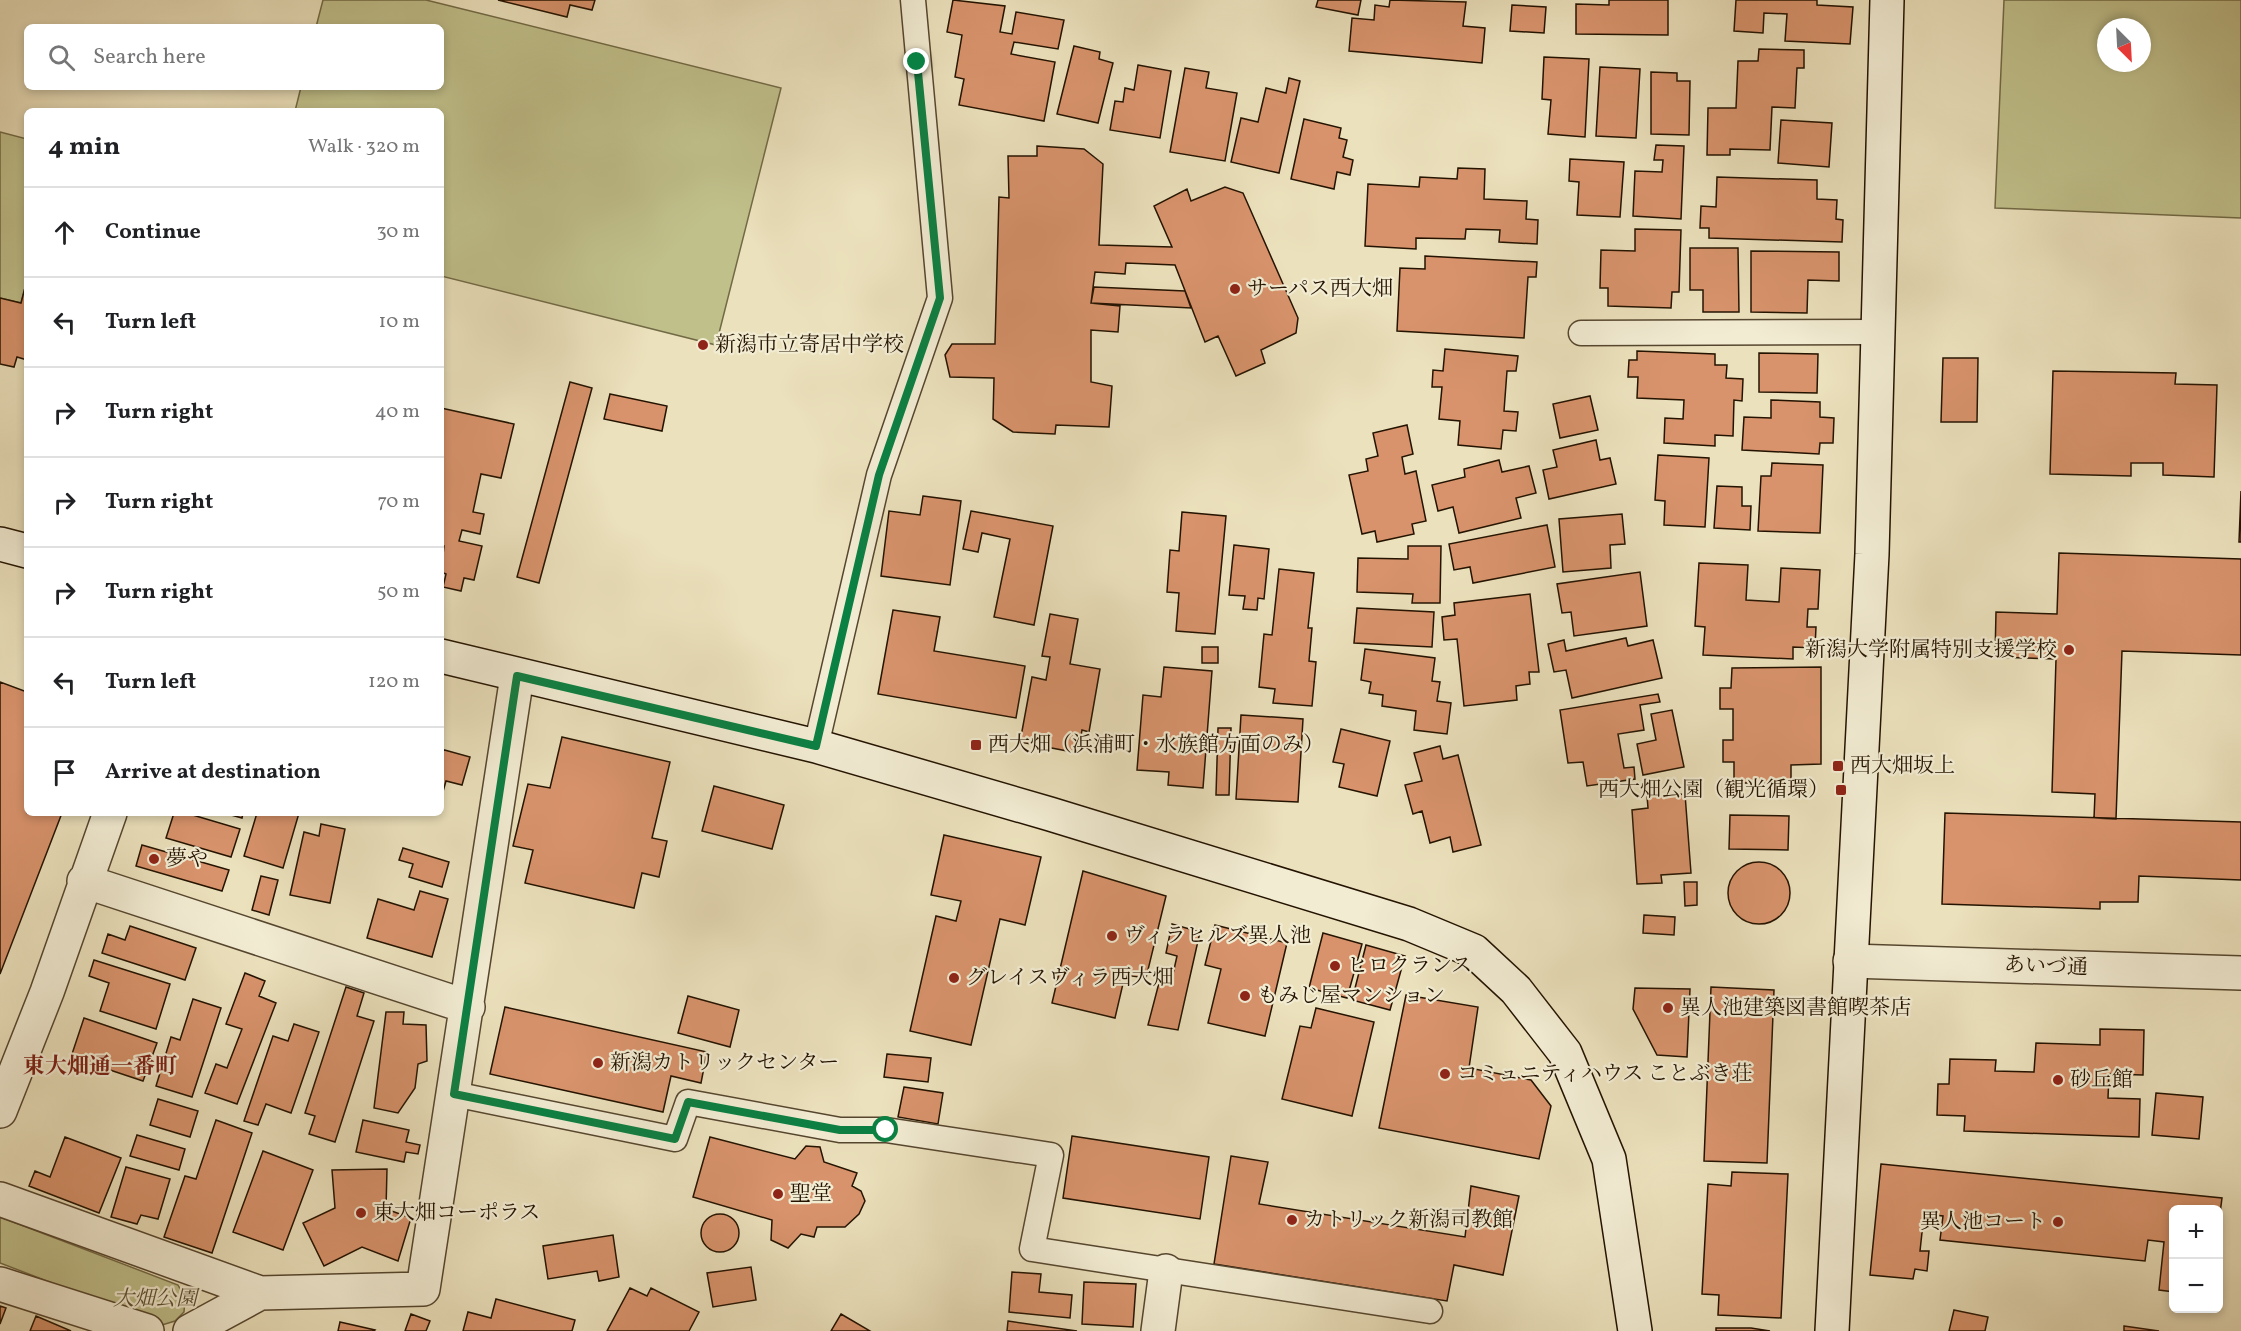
<!DOCTYPE html>
<html lang="en">
<head>
<meta charset="utf-8">
<style>
  body { margin:0; font-family:Vollkorn,"Noto Serif JP",serif; background:#f2f2f2; color:#202124 }
  .controls { position:absolute; right:18px; bottom:18px; display:grid; overflow:hidden; border-radius:9px; box-shadow:0 3px 9px #0003 }
  .controls button { width:54px; height:54px; display:grid; place-items:center; padding:0; border:0; border-bottom:2px solid #e0e0e0; background:#fff; color:#202124; font:30px sans-serif }
  .compass { position:absolute; left:2097px; top:18px; width:54px; height:54px; border-radius:50%; background:#fff; box-shadow:0 3px 9px #0003; rotate:156deg }
  .stop { position:absolute; width:18px; height:18px; margin:-14px; border:4px solid #0b8043; border-radius:50%; background:#fff }
  .stop.end { background:#0b8043; border-color:#fff; box-shadow:0 2px 6px #0008 }
  .list { margin:0; padding:0; list-style:none }
  h2 { display:flex; justify-content:space-between; align-items:center; height:78px; margin:0; padding:0 24px; font-size:26px }
  h2 small { font-size:20px; font-weight:400; color:#757577 }
  .list li { display:grid; grid-template-columns:39px 1fr auto; gap:18px; align-items:center; box-sizing:border-box; height:90px; padding:0 24px; border-top:2px solid #e0e0e0 }
  .list b { display:block; font-size:22px; white-space:nowrap }
  .list em { font-size:20px; font-style:normal; color:#757577 }
  .icon { flex:none; width:33px; height:33px; fill:none; stroke:currentColor; stroke-width:2; stroke-linecap:round; stroke-linejoin:round }
  .map { position:relative; flex:none; width:2241px; height:1331px; overflow:hidden }
  .search { position:absolute; background:#fff; box-shadow:0 3px 9px #0003; left:24px; top:24px; width:420px; height:66px; display:flex; align-items:center; gap:15px; box-sizing:border-box; padding:0 21px; border-radius:9px; color:#757577; font-size:22px }
  .panel { position:absolute; background:#fff; box-shadow:0 3px 9px #0003; left:24px; top:108px; width:420px; height:708px; border-radius:9px }
  .map>svg:first-child { display:block }
  .green { fill:#c0c08b; stroke:#726a46; stroke-width:1.5; fill-rule:evenodd }
  .building { fill:#d8936c; stroke:#241300; stroke-width:1.5 }
  .lines { fill:none; stroke-linecap:round; stroke-linejoin:round }
  .lane-casing { stroke:#56462f; stroke-width:27 }
  .street-casing { stroke:#56462f; stroke-width:36 }
  .secondary-casing { stroke:#241300; stroke-width:36 }
  .lane { stroke:#f2ecd3; stroke-width:24 }
  .street { stroke:#f2ecd3; stroke-width:33 }
  .secondary { stroke:#f2ecd3; stroke-width:33 }
  .route { stroke:#0b8043; stroke-width:8 }
  .poi-dot { fill:#8f2418; stroke:#f2ecd3; stroke-width:2 }
  .labels { text-anchor:middle; dominant-baseline:central; stroke-width:4.5; stroke-linejoin:round; paint-order:stroke }
  .poi-label { font-size:21px; fill:#241300; stroke:#f2ecd3; text-anchor:start }
  .street-label { font-size:21px; fill:#241300; stroke:#f2ecd3 }
  .park-label { font-size:21px; font-style:italic; fill:#5b5031; stroke:#f2ecd3 }
  .neighbourhood-label { font-size:22px; font-weight:bold; fill:#7a1f14; stroke:#f2ecd3 }
</style>
</head>
<body>
<div class="map">
<svg width="2241" height="1331" viewBox="0 0 2241 1331">
  <rect width="100%" height="100%" fill="#ebe1bc"/>
  <filter id="stains"><feTurbulence type="fractalNoise" baseFrequency=".00333" numOctaves="4"/><feColorMatrix values="0 0 0 0 .2 0 0 0 0 .09 0 0 0 0 .02 0 0 0 .5 -.17"/></filter>
  <radialGradient id="worn" r=".72"><stop offset=".6" stop-color="#630" stop-opacity="0"/><stop offset="1" stop-color="#630" stop-opacity=".3"/></radialGradient>
  <path class="green" d="M323,0h103l355,88 -65,257 -275,-69v-165h-146l6,-24h140v-60h-125z
    M2004,0h237v218l-246,-10zM2106,27h36v36h-36z
    M0,132l27,7v141l-6,23 -21,-5z
    M0,1217l178,68 7,13 -1,14 -9,9 -13,4 -162,-62z"/>
  <path class="building" d="M498,0h97l-3,10 -22,-5 -3,12z
    M953,0l52,6 -5,26 12,2 4,-22 48,8 -6,29 -44,-7 -3,12 44,8 -11,59 -85,-16 5,-26 -9,-2 7,-42 -15,-3z
    M1318,0h43l-3,15 -42,-8z
    M1390,0l76,2 -3,24 22,2 -3,35 -133,-12 3,-33 22,2 1,-15 14,2z
    M1609,0h59v35l-92,-1v-30l33,1z
    M1736,0h81v5l36,2 -3,37 -65,-3 2,-27 -23,-1 -1,20 -29,-2z
    M1512,5l34,2 -2,26 -34,-2z
    M1074,46l26,6 -1,7 14,4 -15,60 -41,-9z
    M1759,49l45,1v18h-7l-2,40 -23,-1 -2,43 -40,-1v6h-23l1,-47h28l2,-47h20z
    M1544,57l45,2 -4,78 -37,-3 3,-34 -9,-1z
    M1138,65l33,6 -11,67 -50,-8 5,-29 8,1 2,-14 9,2z
    M1600,67l40,2 -4,69 -40,-2z
    M1185,68l24,4 -3,16 31,5 -12,68 -55,-9z
    M1651,72l26,1v8h13l-1,54 -38,-1z
    M1289,78l11,3 -21,92 -48,-11 10,-44 17,4 8,-34 20,5z
    M1304,119l37,9 -2,10 8,2 -4,17 10,3 -3,15 -13,-3 -3,17 -43,-10z
    M1781,120l51,3 -3,44 -51,-4z
    M1656,145l28,1 -3,73 -48,-3 2,-45 27,1 1,-12h-9z
    M1037,146l47,3 19,15 -4,81 73,2 -18,-41 33,-17 4,12 34,-14 18,6 55,125 -2,15 -35,17 4,13 -29,13 -18,-40 -13,6 -30,-77 -49,-2 -1,11 -30,-2 -4,31 29,3 -2,26 -27,-2v52l21,4 -3,41 -53,-2 -1,9 -42,-2 -20,-13 1,-41 -44,-1 -5,-22 7,-11h43l4,-147 10,1 -1,-42h29z
    M1570,159l54,3 -4,55 -43,-2 2,-33 -10,-1z
    M1458,168l27,1 -1,30 43,2 -1,18 12,1 -1,24 -38,-2 1,-12 -34,-1 -1,10 -49,-1v11l-51,-3 3,-62 51,3 1,-10 37,2z
    M1717,177l100,3v19l20,1 -1,19 7,1 -1,22 -133,-4v-10h-9l1,-22 15,1z
    M1635,229l46,1 -2,62h-7l-1,16 -63,-2v-18h-8l1,-38 34,1z
    M1690,248h48l1,64h-36v-22h-13z
    M1751,251l88,1v29l-31,-1 -1,33 -56,-1z
    M1425,256l112,6 -1,15h-8l-4,61 -127,-7 3,-63 25,1z
    M27,280v80l-10,-3 -3,10 -14,-3v-66l21,5z
    M1094,287l91,4 6,17 -100,-5z
    M1445,349l73,7 -2,15h-9l-3,40 14,1 -2,19 -13,-1 -2,19 -43,-4 2,-24 -21,-2 3,-32h-10l1,-17 10,1z
    M1637,351l78,3v11h12l-1,13 17,1 -1,22 -8,-1 -1,36 -18,-1v11l-51,-3 1,-25 18,1 1,-19 -47,-2 1,-21h-10l1,-17h8z
    M1759,353l59,1 -1,39 -58,-1z
    M1943,358h35l-1,64h-36z
    M2053,371l123,2 -1,11 42,1 -3,92 -51,-2v-12h-32v13l-81,-2z
    M570,382l22,6 -53,195 -22,-6z
    M610,394l57,12 -5,25 -58,-12z
    M1590,396l8,34 -38,8 -7,-34z
    M1771,400l49,2v15l14,1 -1,25h-13l-1,11 -77,-4 2,-33 27,1z
    M441,408l73,16 -13,54 -20,-4 -8,38 11,2 -4,20 -18,-4 -3,11 23,5 -8,34 -10,-2 -3,13 -18,-4 3,-13 -5,-2 3,-26h-3z
    M1407,425l6,29 -11,3 3,17 11,-3 10,50 -14,3 2,10 -37,8 -2,-11 -13,3 -13,-59 19,-4 -2,-12 12,-3 -5,-23z
    M1596,440l4,20 10,-2 6,26 -67,15 -6,-29 14,-3 -4,-17z
    M1658,455l51,3 -4,69 -41,-2 1,-24 -10,-1z
    M1499,460l3,12 27,-6 7,27 -20,5 5,20 -62,15 -6,-26 -15,4 -6,-26 33,-8 -1,-8z
    M1772,463l51,2 -3,68 -62,-2 3,-55h10z
    M1717,486l25,1v19h9l-1,24 -36,-2z
    M2241,491v51h-2z
    M923,496l38,5 -11,84 -69,-9 8,-65 31,4z
    M971,511l82,15 -19,99 -40,-8 16,-78 -28,-6 -4,19 -15,-3z
    M1182,512l44,4 -11,118 -39,-3 3,-38 -12,-1 3,-42 9,1z
    M1622,514l3,30 -15,1 1,23 -48,4 -4,-53z
    M1547,525l8,42 -82,16 -3,-16 -16,3 -5,-26z
    M1234,545l35,4 -5,50 -6,-1 -1,12 -14,-1 2,-13 -16,-1z
    M1408,546h33l-1,57h-28l1,-9 -56,-2 1,-34 50,1z
    M2059,553l182,6v96l-119,-4 -6,168 -22,-1 1,-24 -43,-2 4,-133 -61,-2 1,-45 61,2z
    M1699,563l49,2 -2,35 33,2 2,-34 39,2 -2,39h-10l-1,18h9l-1,21 -22,-1v12l-90,-4 2,-28 -10,-1z
    M1279,569l35,4 -6,55h4l-3,33 7,1 -4,44 -39,-3 2,-14 -16,-2 5,-53 8,1z
    M1640,572l7,54 -73,10 -3,-24 -9,1 -5,-29z
    M1530,594l9,78h-10l1,12 -14,2 1,14 -53,6 -7,-67 -13,1 -2,-23 13,-2 -1,-12z
    M1357,608l77,4 -2,35 -78,-4z
    M893,610l47,7 -6,34 91,15 -9,52 -138,-24z
    M1050,614l28,5 -8,45 30,5 -11,63 -7,-2 -4,23 -58,-11 12,-65 14,3 4,-23 -8,-1z
    M1626,638l2,8 25,-6 9,38 -90,20 -6,-28 -12,2 -6,-28 16,-4 2,11z
    M1202,647h16v16h-16z
    M1365,649l70,9 -3,23 8,1 -3,19 14,2 -4,31 -33,-4 2,-19 -34,-5 1,-11 -14,-2 2,-11 -10,-2z
    M1164,667l48,4 -9,117 -35,-3 1,-13 -32,-2 6,-75 18,2z
    M1821,667v97l-30,1v18h-57v-21h-11v-22h10v-31h-13v-21h11l1,-20z
    M0,682l27,10v121h35l-62,161z
    M1658,694l2,8 -20,3 4,25 -26,4 6,34 10,-1 1,12 -48,7 -4,-24 -15,1 -8,-53z
    M1672,710l12,57 -41,8 -6,-31 19,-4 -5,-26z
    M1241,715l62,4 -5,83 -62,-3z
    M1218,728h13l-2,67h-13z
    M1341,729l49,12 -13,55 -38,-9 5,-23 -11,-2z
    M562,737l108,25 -18,76 15,3 -8,36 -17,-4 -8,35 -109,-25 8,-33 -20,-4 15,-62 22,4z
    M1440,746l3,13 15,-4 23,90 -28,7 -3,-15 -20,6 -8,-32 -9,3 -8,-29 17,-4 -8,-28z
    M441,749l29,8 -8,28 -16,-4 -4,14z
    M714,786l70,19 -12,44 -70,-18z
    M1685,794l6,79 -30,2 1,8 -25,1 -5,-74 16,-2 -1,-12z
    M174,813h12l54,16 -9,28 -65,-19z
    M224,813h19l-1,5z
    M257,813h42l-16,55 -39,-12z
    M1945,813l296,9v58l-102,-4 -1,26h-38v7l-158,-5z
    M1730,815l59,1 -1,34 -59,-1z
    M321,824l24,5 -15,74 -40,-8 14,-63 15,4z
    M944,835l97,22 -16,68 -25,-6 -29,126 -61,-14 26,-115 20,5 5,-20 -30,-6z
    M142,845l87,25 -7,21 -86,-25z
    M403,848l46,14 -7,25 -33,-10 4,-13 -14,-4z
    M1728 893a31 31 0 1 1 62 0a31 31 0 1 1-62 0Z
    M1083,871l83,25 -20,82 -21,-3 -10,43 -63,-15z
    M261,876l17,4 -9,35 -17,-5z
    M1684,882h13v23l-12,1z
    M420,891l28,8 -16,58 -65,-19 11,-39 36,11z
    M1644,915l31,2 -1,18 -31,-2z
    M1172,924l28,8 -22,98 -30,-5 12,-46 11,4 6,-27 -11,-3z
    M1215,925l72,18 -22,93 -57,-13 13,-54 -16,-4z
    M130,926l66,22 -11,32 -83,-27 6,-19 17,6z
    M1323,933l39,11 -15,54 -38,-10z
    M1366,945l39,11 -15,54 -38,-10z
    M94,960l76,24 -14,45 -56,-18 9,-28 -20,-7z
    M245,973l20,8 -6,15 17,7 -39,101 -32,-11 11,-29 11,4 15,-39 -16,-5z
    M346,987l18,6 -7,23 17,5 -39,121 -26,-8 6,-18 -10,-3z
    M1711,987l63,3 -7,173 -63,-2z
    M1635,988l55,1 -3,68 -30,-2 -24,-46z
    M1406,995l72,12 -9,61 62,12 20,26 -12,53 -160,-31z
    M688,996l51,14 -9,37 -52,-14z
    M193,999l28,9 -29,89 -36,-11 15,-49 9,3z
    M505,1007l202,45 -6,31 -30,-7 -8,36 -173,-38z
    M1316,1008l58,14 -22,94 -70,-17 18,-73 11,2z
    M386,1012h18l-1,12 23,1 1,36 -9,3 -3,24 -17,25 -24,-5z
    M84,1018l73,25 -14,38 -72,-24z
    M294,1024l25,8 -28,81 -25,-9 -8,21 -14,-4 29,-85 15,5z
    M2100,1029l44,1 -1,45 -34,-1 -1,24 32,1 -1,38 -175,-6 1,-15 -28,-1 1,-31h11l1,-25 46,1 -1,11 39,1 2,-29 64,2z
    M887,1054l44,4 -3,24 -44,-5z
    M904,1087l39,6 -5,31 -40,-7z
    M2156,1093l47,4 -4,42 -47,-4z
    M158,1099l40,12 -8,26 -40,-12z
    M216,1120l36,13 -40,120 -48,-16 21,-61 11,3z
    M363,1120l46,10 -3,12 14,3 -2,9 -12,-2 -2,10 -48,-10z
    M137,1135l48,14 -6,21 -49,-14z
    M1072,1136l137,21 -9,62 -137,-21z
    M65,1137l56,21 -22,55 -70,-27 6,-15 15,6z
    M710,1137l85,22 11,-13 14,1 4,15 33,11 -5,13 9,5 4,10 -6,13 -14,13h-28l-3,10 -13,-3 -13,14 -17,-8 1,-20 -79,-23z
    M263,1151l50,19 -30,80 -50,-18z
    M1231,1156l37,6 -9,42 206,33 6,-51 48,10 -16,79 -49,-10 -7,36 -233,-37z
    M1881,1164l341,34 -4,31v-19h-44v82l-15,-2 5,-48 -16,-2 -3,21 -205,-21 3,-24 -19,-2 -4,37h9l-2,20 -12,-2 -2,10 -43,-4z
    M126,1167l44,12 -12,40 -17,-4 -4,9 -26,-7z
    M387,1169l-1,40 25,9 -13,43 -36,-14 -38,19 -21,-43 32,-15 -3,-38z
    M1732,1172l56,2 -7,144 -63,-3 1,-20 -17,-1 6,-110 23,2z
    M701 1233a19 19 0 1 1 38 0a19 19 0 1 1-38 0Z
    M613,1235l6,42 -20,4 -2,-10 -49,8 -5,-33z
    M751,1267l5,33 -43,7 -6,-34z
    M1012,1272l29,2 -2,18 33,3 -2,23 -61,-6z
    M1084,1282l52,2 -3,43 -51,-3z
    M630,1288l17,8 4,-8 48,24 -10,19h-82z
    M496,1299l79,21 -3,11h-109l5,-19 23,6z
    M0,1306l6,2 -6,16z
    M1954,1310l34,7 -3,14h-36z
    M411,1314l19,7 -4,10h-21z
    M841,1314l29,17h-39z
    M36,1316l35,15h-41z
    M1008,1321l69,10h-70z
    M340,1322l35,8 -1,1h-36z
    M2124,1326l35,5h-35z
    M1716,1328h35l19,3h-54z"/>
  <g class="lines">
    <defs>
      <path id="lane" d="M1581,333l297,-1
        M816,746l63,-271 61,-177 -27,-298
        M454,1094l221,45 13,-37 152,28h46l165,25 -19,94 398,62"/>
      <path id="street" d="M84,881l384,126
        M1850,961l391,12
        M0,1111l47,-119 63,-179
        M0,1199l260,94
        M0,1284l147,47
        M190,1331l70,-38 163,-4 94,-613
        M1158,1331l8,-60"/>
      <path id="secondary" d="M0,544l27,7
        M441,656l375,90 234,68 359,110 65,27 42,39 49,63 44,106 26,172
        M1832,1331l40,-777 15,-554"/>
    </defs>
    <use href="#lane" class="lane-casing"/>
    <use href="#street" class="street-casing"/>
    <use href="#secondary" class="secondary-casing"/>
    <use href="#lane" class="lane"/>
    <use href="#street" class="street"/>
    <use href="#secondary" class="secondary"/>
  </g>
  <g class="lines">
    <path class="route" d="M886,1130h-46l-152,-28 -13,37 -221,-45 63,-418 299,70 63,-271 61,-177 -23,-236"/>
  </g>
  <g class="poi-dot">
    <circle cx="1235" cy="289" r="6"/>
    <circle cx="703" cy="345" r="6"/>
    <circle cx="2069" cy="650" r="6"/>
    <rect x="970" y="739" width="12" height="12" rx="3"/>
    <rect x="1832" y="760" width="12" height="12" rx="3"/>
    <rect x="1835" y="784" width="12" height="12" rx="3"/>
    <circle cx="154" cy="859" r="6"/>
    <circle cx="1112" cy="936" r="6"/>
    <circle cx="1335" cy="966" r="6"/>
    <circle cx="954" cy="978" r="6"/>
    <circle cx="1245" cy="996" r="6"/>
    <circle cx="1668" cy="1008" r="6"/>
    <circle cx="598" cy="1063" r="6"/>
    <circle cx="1445" cy="1074" r="6"/>
    <circle cx="2058" cy="1080" r="6"/>
    <circle cx="778" cy="1194" r="6"/>
    <circle cx="361" cy="1213" r="6"/>
    <circle cx="1292" cy="1220" r="6"/>
    <circle cx="2058" cy="1222" r="6"/>
  </g>
  <g class="labels">
    <g class="poi-label">
      <text x="1247" y="289">サーパス西大畑</text>
      <text x="715" y="345">新潟市立寄居中学校</text>
      <text x="2057" y="650" text-anchor="end">新潟大学附属特別支援学校</text>
      <text x="988" y="745">西大畑（浜浦町・水族館方面のみ）</text>
      <text x="1850" y="766">西大畑坂上</text>
      <text x="1829" y="790" text-anchor="end">西大畑公園（観光循環）</text>
      <text x="166" y="859">夢や</text>
      <text x="1124" y="936">ヴィラヒルズ異人池</text>
      <text x="1347" y="966">ヒロクランス</text>
      <text x="966" y="978">グレイスヴィラ西大畑</text>
      <text x="1257" y="996">もみじ屋マンション</text>
      <text x="1680" y="1008">異人池建築図書館喫茶店</text>
      <text x="610" y="1063">新潟カトリックセンター</text>
      <text x="1457" y="1074">コミュニティハウス ことぶき荘</text>
      <text x="2070" y="1080">砂丘館</text>
      <text x="790" y="1194">聖堂</text>
      <text x="373" y="1213">東大畑コーポラス</text>
      <text x="1304" y="1220">カトリック新潟司教館</text>
      <text x="2046" y="1222" text-anchor="end">異人池コート</text>
    </g>
    <g class="street-label">
      <text transform="translate(2046 967) rotate(2)">あいづ通</text>
    </g>
    <g class="park-label">
      <text x="155" y="1299">大畑公園</text>
    </g>
    <g class="neighbourhood-label">
      <text x="100" y="1067">東大畑通一番町</text>
    </g>
  </g>
  <rect width="100%" height="100%" filter="url(#stains)"/>
  <rect width="100%" height="100%" fill="url(#worn)"/>
</svg>
<div class="controls">
<button>+</button>
<button>−</button>
</div>
<svg class="compass" viewBox="-18 -18 36 36"><path d="M0-13l5 13h-10z" fill="#e53935"/><path d="M0 13l5-13h-10z" fill="#757577"/></svg>
<div class="stop" style="left:886px;top:1130px"></div>
<div class="stop end" style="left:917px;top:62px"></div>
<div class="search"><svg class="icon" aria-label="search" viewBox="0 0 24 24"><circle cx="10" cy="10" r="6"/><path d="M15 15l6 6"/></svg>Search here</div>
<section class="panel">
<h2>4 min<small>Walk · 320 m</small></h2>
<ul class="list">
<li><svg class="icon" aria-label="ahead" viewBox="0 0 24 24"><path d="M12 20V5M6 11l6-6 6 6"/></svg><div><b>Continue</b></div><em>30 m</em></li>
<li><svg class="icon" aria-label="left" viewBox="0 0 24 24"><path d="M17 20v-9H6M10 6l-5 5 5 5"/></svg><div><b>Turn left</b></div><em>10 m</em></li>
<li><svg class="icon" aria-label="right" viewBox="0 0 24 24"><path d="M7 20v-9h11M14 6l5 5-5 5"/></svg><div><b>Turn right</b></div><em>40 m</em></li>
<li><svg class="icon" aria-label="right" viewBox="0 0 24 24"><path d="M7 20v-9h11M14 6l5 5-5 5"/></svg><div><b>Turn right</b></div><em>70 m</em></li>
<li><svg class="icon" aria-label="right" viewBox="0 0 24 24"><path d="M7 20v-9h11M14 6l5 5-5 5"/></svg><div><b>Turn right</b></div><em>50 m</em></li>
<li><svg class="icon" aria-label="left" viewBox="0 0 24 24"><path d="M17 20v-9H6M10 6l-5 5 5 5"/></svg><div><b>Turn left</b></div><em>120 m</em></li>
<li><svg class="icon" aria-label="arrive" viewBox="0 0 24 24"><path d="M6 21V4h12l-3 4 3 4H6"/></svg><div><b>Arrive at destination</b></div></li>
</ul>
</section>
</div>
</body>
</html>
